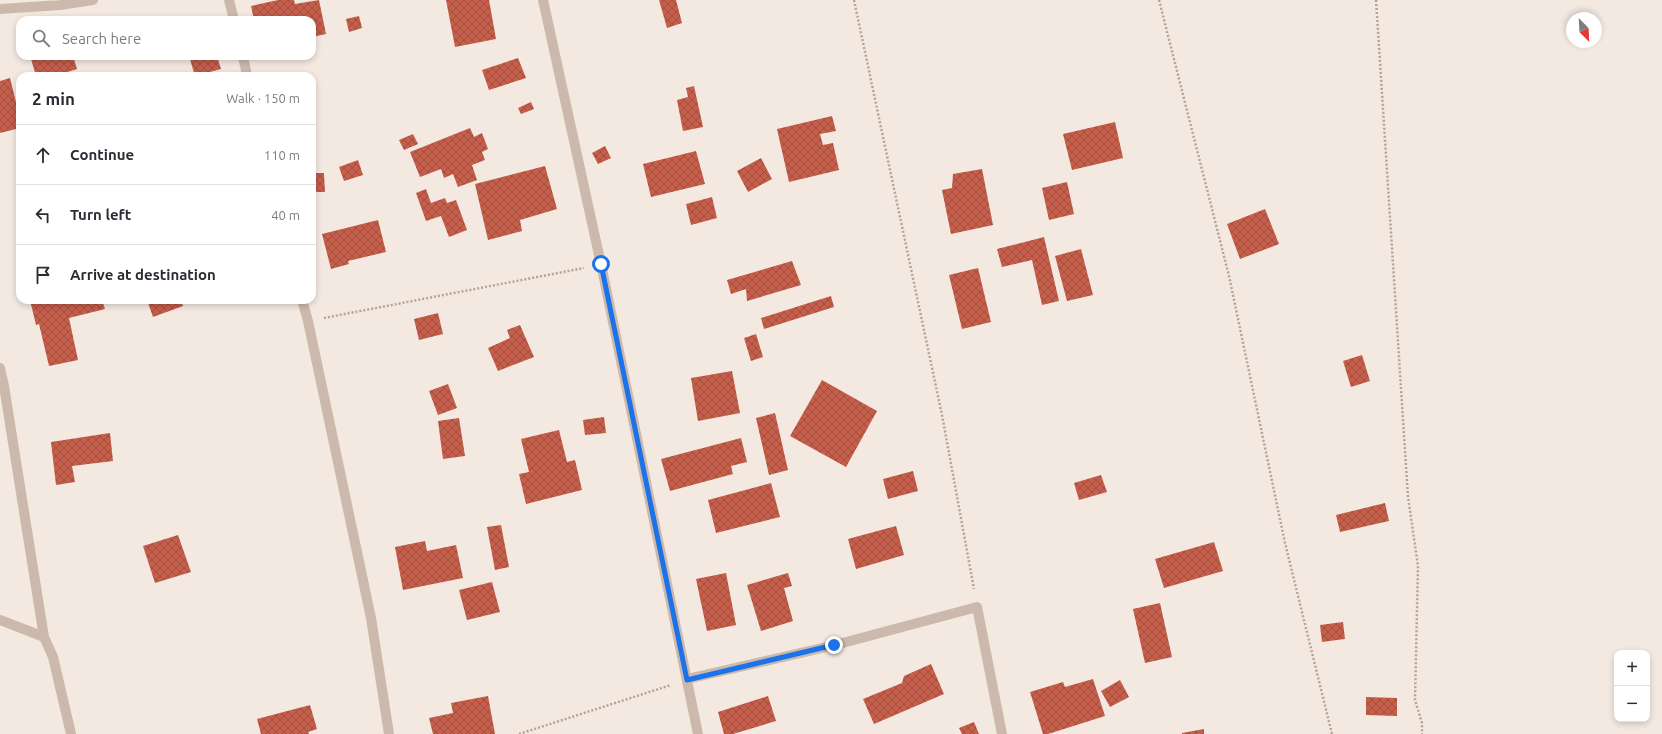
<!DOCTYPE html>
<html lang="en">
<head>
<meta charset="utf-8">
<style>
  body { margin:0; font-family:Ubuntu,sans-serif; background:#f7f7f7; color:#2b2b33 }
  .controls { position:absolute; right:12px; bottom:12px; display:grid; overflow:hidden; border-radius:8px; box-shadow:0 2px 6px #0003 }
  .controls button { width:36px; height:36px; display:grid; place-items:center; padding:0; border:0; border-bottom:1px solid #e1e1e2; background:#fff; color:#2b2b33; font:20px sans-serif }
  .compass { position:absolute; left:1566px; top:12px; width:36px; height:36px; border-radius:50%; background:#fff; box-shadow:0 2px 6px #0003; rotate:156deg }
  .stop { position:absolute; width:12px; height:12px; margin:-9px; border:3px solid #1a73e8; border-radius:50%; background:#fff }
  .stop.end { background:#1a73e8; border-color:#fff; box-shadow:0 1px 4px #0008 }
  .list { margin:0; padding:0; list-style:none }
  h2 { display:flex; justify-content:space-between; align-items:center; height:52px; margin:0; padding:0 16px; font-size:17px }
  h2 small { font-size:13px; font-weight:400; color:#7c7c81 }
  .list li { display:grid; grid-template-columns:26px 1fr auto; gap:12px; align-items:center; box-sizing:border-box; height:60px; padding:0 16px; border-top:1px solid #e1e1e2 }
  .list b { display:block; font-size:15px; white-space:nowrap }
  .list em { font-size:13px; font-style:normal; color:#7c7c81 }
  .icon { flex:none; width:22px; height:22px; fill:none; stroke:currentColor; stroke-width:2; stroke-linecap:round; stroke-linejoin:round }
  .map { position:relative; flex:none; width:1662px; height:734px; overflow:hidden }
  .search { position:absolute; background:#fff; box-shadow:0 2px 6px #0003; left:16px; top:16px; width:300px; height:44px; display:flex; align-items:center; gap:10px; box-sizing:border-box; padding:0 14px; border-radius:12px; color:#7c7c81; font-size:15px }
  .panel { position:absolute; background:#fff; box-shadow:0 2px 6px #0003; left:16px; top:72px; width:300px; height:232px; border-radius:12px }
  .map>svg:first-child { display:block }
  .building { fill:url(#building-cross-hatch) }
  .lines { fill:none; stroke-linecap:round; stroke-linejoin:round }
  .path { stroke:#b8a296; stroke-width:2.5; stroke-dasharray:2 2; stroke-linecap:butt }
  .minor { stroke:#ccb8ac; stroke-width:10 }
  .route { stroke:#1a73e8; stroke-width:5 }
</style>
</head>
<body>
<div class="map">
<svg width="1662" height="734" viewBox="0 0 1662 734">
  <defs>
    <pattern id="building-cross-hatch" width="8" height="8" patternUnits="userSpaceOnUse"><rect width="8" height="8" fill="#c65e4c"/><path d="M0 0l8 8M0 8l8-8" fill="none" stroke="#a24e3f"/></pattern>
  </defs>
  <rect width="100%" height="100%" fill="#f4e9e1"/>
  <path class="building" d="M278,0h16l1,4 24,-4 7,34 -14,3v-17h-58l-3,-14z
    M446,0h43l7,39 -41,8z
    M659,0h17l6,23 -15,5z
    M359,16l3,12 -13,4 -3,-13z
    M40,56h33l4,13 -22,7h-19l-5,-17z
    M189,56h28l4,13 -26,7z
    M518,58l8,20 -37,12 -7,-20z
    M10,78l10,40v10l-20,5v-52z
    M694,86l9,41 -20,4 -6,-31 11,-3 -2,-9z
    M531,102l3,7 -13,5 -3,-6z
    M832,116l4,15 -16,3 3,11 10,-2 6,27 -50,12 -12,-53z
    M1115,122l8,36 -51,12 -9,-36z
    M470,128l4,9 8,-4 6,16 -6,3 3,8 -13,5 5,15 -19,7 -5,-13 -9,4 -3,-9 -21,8 -10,-25z
    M413,134l5,10 -14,6 -5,-10z
    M605,146l6,12 -13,6 -6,-11z
    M696,151l9,33 -54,13 -8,-33z
    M761,158l11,21 -24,13 -11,-21z
    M358,160l5,15 -19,6 -5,-14z
    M545,166l12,43 -37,11 2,11 -34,9 -13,-56z
    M982,169l11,56 -42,9 -9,-44 10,-2 1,-14z
    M312,173h12l1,19h-13z
    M1067,182l7,32 -25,6 -7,-32z
    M426,189l5,14 14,-5 2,5 9,-3 11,30 -18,7 -8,-21 -15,5 -10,-28z
    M712,197l5,21 -26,7 -5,-21z
    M1265,209l14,35 -39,15 -13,-35z
    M378,220l8,32 -38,9 1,3 -18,5 -9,-35z
    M1044,237l15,64 -17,4 -10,-45 -30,7 -5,-18z
    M1081,249l12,46 -26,6 -12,-45z
    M792,261l9,24 -54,16 -1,-12 -15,5 -4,-14z
    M978,268l13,54 -29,7 -13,-54z
    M831,296l3,11 -70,22 -3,-11z
    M30,300h72l3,9 -36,9 9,42 -29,6 -10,-42 -3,1z
    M147,300h34l2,6 -30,11z
    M438,313l5,21 -24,6 -5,-21z
    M520,325l14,32 -36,14 -10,-23 22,-10 -3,-8z
    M756,334l7,23 -12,4 -7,-23z
    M1362,355l8,26 -19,6 -8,-26z
    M732,371l8,42 -42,8 -7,-43z
    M822,380l55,31 -31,56 -56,-31z
    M448,384l9,24 -19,7 -9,-24z
    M775,413l13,57 -19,5 -13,-57z
    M604,417l2,16 -21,2 -2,-15z
    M459,418l6,38 -22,3 -5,-38z
    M559,430l8,32 8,-2 7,30 -56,14 -7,-30 10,-2 -8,-33z
    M110,433l3,28 -41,5 3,16 -19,3 -5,-43z
    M741,438l6,24 -16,4 2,8 -63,17 -9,-32z
    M913,471l5,20 -30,8 -5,-20z
    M1101,475l6,17 -28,8 -5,-17z
    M771,483l9,34 -64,16 -8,-33z
    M1385,503l4,18 -49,11 -4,-17z
    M501,525l8,42 -14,3 -8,-43z
    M896,526l8,29 -48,14 -8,-30z
    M178,535l13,37 -36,11 -12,-37z
    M425,541l2,10 29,-6 7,33 -60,12 -8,-43z
    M1214,542l9,29 -59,17 -9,-29z
    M726,573l10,52 -29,6 -11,-52z
    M788,573l4,13 -8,2 9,33 -32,10 -14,-46z
    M492,582l8,30 -33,8 -8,-30z
    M1160,603l12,54 -27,6 -12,-54z
    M1343,622l2,17 -23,3 -2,-17z
    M931,664l13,30 -70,30 -11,-25 39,-16 2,-7z
    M1093,679l12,37 -57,18h-5l-13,-42 33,-10 2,5z
    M1120,680l9,17 -19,10 -9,-16z
    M488,696l7,38h-62l-4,-16 24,-5 -2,-10z
    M768,696l8,25 -43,13h-9l-6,-22z
    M1366,697l31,1v18l-31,-1z
    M310,705l7,24 -9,3 1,2h-48l-4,-15z
    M974,722l5,12h-17l-3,-6z
    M1204,729v5h-22v-1z"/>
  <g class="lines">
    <path class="path" d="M854,0l88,415 32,174
      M1159,0l70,276 56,267 47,191
      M1376,0l32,497 10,69 -3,134 7,23v11
      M324,318l260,-50
      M519,734l152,-49"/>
    <path class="minor" d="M229,0l5,20
      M543,0l58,264 97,470
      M0,9l60,-4 33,-5
      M243,56l4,20
      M302,300l6,21 63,297 18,116
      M0,368l4,18 40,251 9,20 18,77
      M0,620l44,17
      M687,679l148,-34 142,-38 25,127"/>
  </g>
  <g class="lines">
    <path class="route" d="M601,264l86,416 147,-35"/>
  </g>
</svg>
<div class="controls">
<button>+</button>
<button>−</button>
</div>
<svg class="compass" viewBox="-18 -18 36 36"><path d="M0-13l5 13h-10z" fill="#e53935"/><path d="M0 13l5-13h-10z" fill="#7c7c81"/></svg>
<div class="stop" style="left:601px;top:264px"></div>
<div class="stop end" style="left:834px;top:645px"></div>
<div class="search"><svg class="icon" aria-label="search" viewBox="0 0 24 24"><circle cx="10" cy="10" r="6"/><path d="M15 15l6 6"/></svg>Search here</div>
<section class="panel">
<h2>2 min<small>Walk · 150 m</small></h2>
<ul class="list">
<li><svg class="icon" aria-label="ahead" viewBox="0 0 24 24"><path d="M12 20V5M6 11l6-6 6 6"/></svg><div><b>Continue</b></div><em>110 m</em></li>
<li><svg class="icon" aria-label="left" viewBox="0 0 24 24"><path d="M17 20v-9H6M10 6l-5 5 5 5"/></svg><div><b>Turn left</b></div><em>40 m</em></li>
<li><svg class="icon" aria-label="arrive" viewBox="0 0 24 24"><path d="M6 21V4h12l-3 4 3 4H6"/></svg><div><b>Arrive at destination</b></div></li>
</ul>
</section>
</div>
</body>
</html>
